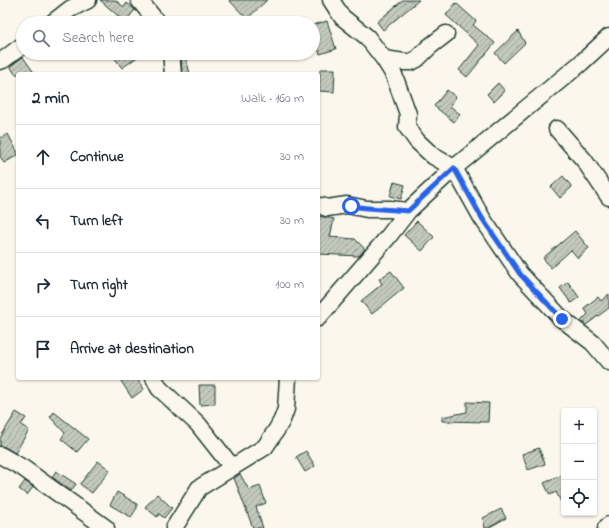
<!DOCTYPE html>
<html lang="en">
<head>
<meta charset="utf-8">
<style>
  body { margin:0; font-family:"Indie Flower",sans-serif; background:#f6f6f7; color:#1f2937 }
  .controls { position:absolute; right:12px; bottom:12px; display:grid; overflow:hidden; border-radius:4px; box-shadow:0 1px 3px #0004 }
  .controls button { width:36px; height:36px; display:grid; place-items:center; padding:0; border:0; border-bottom:1px solid #e0e1e3; background:#fff; color:#1f2937; font:20px sans-serif }
  .stop { position:absolute; width:12px; height:12px; margin:-9px; border:3px solid #2563eb; border-radius:50%; background:#fff }
  .stop.end { background:#2563eb; border-color:#fff; box-shadow:0 1px 4px #0008 }
  .list { margin:0; padding:0; list-style:none }
  h2 { display:flex; justify-content:space-between; align-items:center; height:52px; margin:0; padding:0 16px; font-size:17px }
  h2 small { font-size:13px; font-weight:400; color:#747a83 }
  .list li { display:grid; grid-template-columns:26px 1fr auto; gap:12px; align-items:center; box-sizing:border-box; height:64px; padding:0 16px; border-top:1px solid #e0e1e3 }
  .list b { display:block; font-size:15px; white-space:nowrap }
  .list em { font-size:13px; font-style:normal; color:#747a83 }
  .icon { flex:none; width:22px; height:22px; fill:none; stroke:currentColor; stroke-width:2; stroke-linecap:round; stroke-linejoin:round }
  .map { position:relative; flex:none; width:609px; height:528px; overflow:hidden }
  .search { position:absolute; background:#fff; box-shadow:0 1px 3px #0004; left:16px; top:16px; width:304px; height:44px; display:flex; align-items:center; gap:10px; box-sizing:border-box; padding:0 14px; border-radius:22px; color:#747a83; font-size:15px }
  .panel { position:absolute; background:#fff; box-shadow:0 1px 3px #0004; left:16px; top:72px; width:304px; height:308px; border-radius:4px }
  .map>svg:first-child { display:block }
  .building { fill:url(#building-hatch); stroke:#1f3d34 }
  .lines { fill:none; stroke-linecap:round; stroke-linejoin:round }
  .minor-casing { stroke:#1f3d34; stroke-width:19 }
  .minor { stroke:#fbf7ec; stroke-width:16 }
  .route { stroke:#2563eb; stroke-width:5 }
</style>
</head>
<body>
<div class="map">
<svg width="609" height="528" viewBox="0 0 609 528">
  <defs>
    <pattern id="building-hatch" width="6" height="6" patternUnits="userSpaceOnUse"><rect width="6" height="6" fill="#c4c9be"/><path d="M-1 1l2-2M0 6l6-6M5 7l2-2" fill="none" stroke="#9fa49b"/></pattern>
  </defs>
  <rect width="100%" height="100%" fill="#fbf7ec"/>
  <filter id="ink" filterUnits="userSpaceOnUse"><feTurbulence type="fractalNoise" baseFrequency=".025" numOctaves="2"/><feDisplacementMap in="SourceGraphic" scale="8" xChannelSelector="R" yChannelSelector="G"/><feConvolveMatrix kernelMatrix="1 2 1 2 8 2 1 2 1" color-interpolation-filters="sRGB"/></filter>
  <g filter="url(#ink)">
    <path class="building" d="M100,0h15l9,7 3,-4 8,7 -10,12z
      M229,0h38l-20,19z
      M403,0h16l-36,30 -6,-8z
      M456,3l20,18 -3,4 22,18 -28,34 -8,-7 20,-25 -33,-30z
      M327,21l9,28 -16,5 -7,-22v-7z
      M518,31l7,12 -21,20 -9,-10z
      M111,53h32l-21,15z
      M181,53h4l5,21h-8z
      M23,57l12,17h-20l-5,-8z
      M320,69h15l-1,23 -15,-1z
      M498,83l7,8 -11,11 -7,-8z
      M447,90l9,7 -6,9 10,8 -6,8 -20,-16z
      M8,134l10,19v2l-14,8 -4,-7v-18z
      M563,176l9,11 -12,11 -9,-11z
      M394,182l11,3 -4,14 -11,-3z
      M318,216l16,3 -4,18 25,2 10,10 -6,7 -41,-2z
      M417,221l17,16 -12,14 -18,-16z
      M575,231l14,17 -11,10 -7,-8 -20,18 -8,-10z
      M391,271l13,17 -32,26 -11,-13 21,-17 -3,-5z
      M568,282l11,15 -8,6 -11,-15z
      M609,294v14l-23,17 -4,-3 -1,-1 7,-7 -4,-6 14,-11 3,4z
      M119,378h17l8,11 -12,9z
      M199,385h16v19l-15,1z
      M467,402l22,1 -1,19 -46,-1v-4l25,-5z
      M16,412l10,6 -5,7 8,5 -14,23 -10,-6 -5,-1v-8z
      M54,412l34,27 -11,13 -16,-13 4,-6 -15,-16z
      M539,448l6,16 -17,6 -6,-16z
      M306,451l9,15 -10,6 -9,-15z
      M98,461l12,9 -18,23 -12,-9z
      M56,471l20,13 -5,7 -19,-14z
      M240,474l9,16 11,-4 6,17 -10,4 7,21h-10l-19,-50z
      M564,474v34l-8,-16 -6,3 -6,-12z
      M25,481l8,6 -6,8 -8,-6z
      M117,492l20,12v4l-6,9 -21,-12z
      M157,494l15,14 -8,10 -5,-4 -2,3 -12,-10z
      M501,509l5,9 -18,10h-3l-2,-10z"/>
    <g class="lines">
      <defs>
        <path id="minor" d="M139,0l19,23
          M331,0l11,17 25,20 17,22 10,16 14,39 -1,13 10,14 16,15 21,12 28,50 38,56 42,45 31,24 16,19
          M52,23l18,-14 18,-9
          M171,53l2,21
          M384,59l20,3h7l6,-3 12,-12 17,-13
          M0,61l3,-1 20,-15
          M557,129l27,31 25,37
          M322,206l5,2 20,-3 20,4h23l18,2
          M318,318l70,-81 20,-26 46,-43 127,-105 28,-26
          M154,378l5,10 39,36 34,43
          M0,455l23,13 83,60
          M174,528l25,-40 66,-41 12,-18 5,-9 4,-11 2,-31
          M606,528l3,-3"/>
      </defs>
      <use href="#minor" class="minor-casing"/>
      <use href="#minor" class="minor"/>
    </g>
  </g>
  <g class="lines" filter="url(#ink)">
    <path class="route" d="M351,206c19,3 38,3 57,5l46,-43 28,50 38,56 42,45"/>
  </g>
</svg>
<div class="controls">
<button>+</button>
<button>−</button>
<button><svg class="icon" aria-label="locate" viewBox="0 0 24 24"><circle cx="12" cy="12" r="6"/><path d="M12 2v4M12 18v4M2 12h4M18 12h4"/></svg></button>
</div>
<div class="stop" style="left:351px;top:206px"></div>
<div class="stop end" style="left:562px;top:319px"></div>
<div class="search"><svg class="icon" aria-label="search" viewBox="0 0 24 24"><circle cx="10" cy="10" r="6"/><path d="M15 15l6 6"/></svg>Search here</div>
<section class="panel">
<h2>2 min<small>Walk · 160 m</small></h2>
<ul class="list">
<li><svg class="icon" aria-label="ahead" viewBox="0 0 24 24"><path d="M12 20V5M6 11l6-6 6 6"/></svg><div><b>Continue</b></div><em>30 m</em></li>
<li><svg class="icon" aria-label="left" viewBox="0 0 24 24"><path d="M17 20v-9H6M10 6l-5 5 5 5"/></svg><div><b>Turn left</b></div><em>30 m</em></li>
<li><svg class="icon" aria-label="right" viewBox="0 0 24 24"><path d="M7 20v-9h11M14 6l5 5-5 5"/></svg><div><b>Turn right</b></div><em>100 m</em></li>
<li><svg class="icon" aria-label="arrive" viewBox="0 0 24 24"><path d="M6 21V4h12l-3 4 3 4H6"/></svg><div><b>Arrive at destination</b></div></li>
</ul>
</section>
</div>
</body>
</html>
